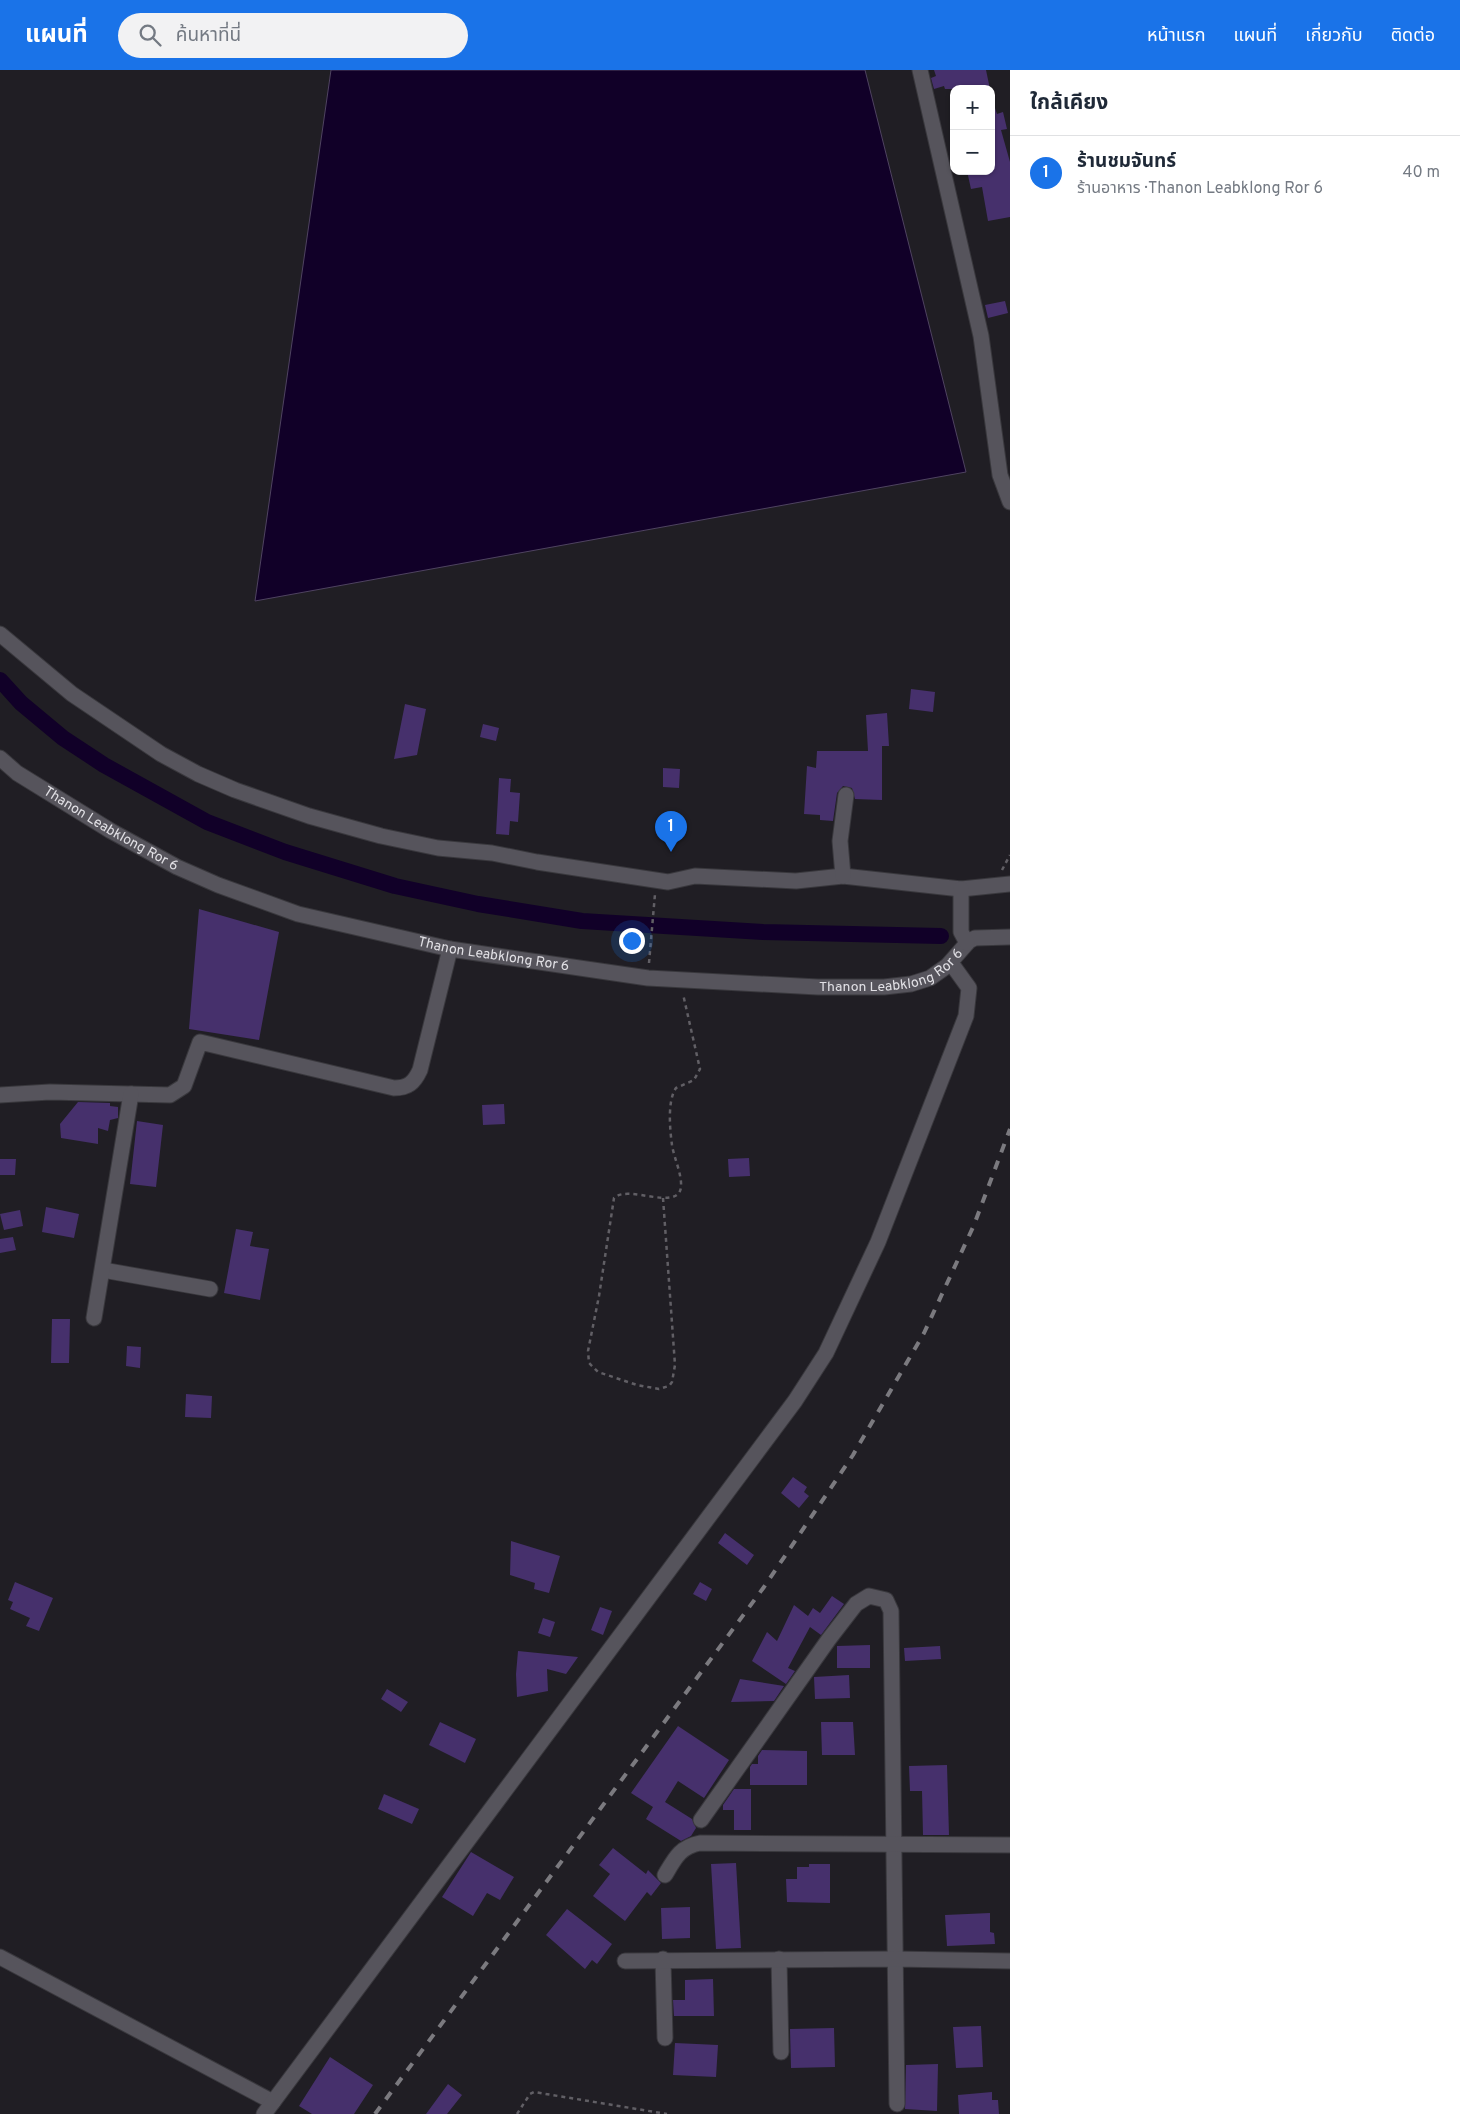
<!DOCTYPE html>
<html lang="th">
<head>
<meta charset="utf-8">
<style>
  body { margin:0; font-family:Overpass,"Noto Sans Thai",sans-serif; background:#f2f2f3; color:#1f2937 }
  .controls { position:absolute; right:15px; top:15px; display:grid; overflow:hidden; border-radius:10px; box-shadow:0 1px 4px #0004 }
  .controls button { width:45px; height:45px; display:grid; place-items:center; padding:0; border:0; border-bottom:1px solid #e0e1e3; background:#fff; color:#1f2937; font:25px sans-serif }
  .you { position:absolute; left:631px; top:870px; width:18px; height:18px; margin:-12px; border:4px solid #fff; border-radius:50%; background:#1a73e8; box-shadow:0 0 0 8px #1a73e833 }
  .badge { display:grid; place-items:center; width:32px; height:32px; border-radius:50%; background:#1a73e8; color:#fff; font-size:16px; font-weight:700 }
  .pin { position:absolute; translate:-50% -41px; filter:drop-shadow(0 1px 2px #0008) }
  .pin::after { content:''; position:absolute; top:26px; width:18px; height:15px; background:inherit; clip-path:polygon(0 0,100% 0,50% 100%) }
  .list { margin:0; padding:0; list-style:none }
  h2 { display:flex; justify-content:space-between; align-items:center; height:65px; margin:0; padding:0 20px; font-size:21px }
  h2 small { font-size:16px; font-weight:400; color:#747a83 }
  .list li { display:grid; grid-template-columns:32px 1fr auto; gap:15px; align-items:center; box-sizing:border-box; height:75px; padding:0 20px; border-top:1px solid #e0e1e3 }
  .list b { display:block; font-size:19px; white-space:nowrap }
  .list p { margin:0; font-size:16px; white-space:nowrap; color:#747a83 }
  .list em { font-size:16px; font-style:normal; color:#747a83 }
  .icon { flex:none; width:28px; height:28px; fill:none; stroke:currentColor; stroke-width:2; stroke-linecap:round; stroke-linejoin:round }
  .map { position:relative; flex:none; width:1010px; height:2044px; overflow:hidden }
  header { display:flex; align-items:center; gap:30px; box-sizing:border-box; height:70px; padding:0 25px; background:#1a73e8; color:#fff }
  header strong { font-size:24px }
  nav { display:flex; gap:28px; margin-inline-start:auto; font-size:18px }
  .search { width:350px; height:45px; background:#f2f2f3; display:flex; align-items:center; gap:12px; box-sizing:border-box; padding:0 18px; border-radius:28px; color:#747a83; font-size:19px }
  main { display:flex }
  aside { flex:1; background:#fff }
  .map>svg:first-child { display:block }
  .water { fill:#110028; stroke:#4f4361 }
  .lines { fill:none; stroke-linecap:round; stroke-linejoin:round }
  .canal { stroke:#110028; stroke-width:16 }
  .building { fill:#46306c }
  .minor-casing { stroke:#39383d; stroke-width:17 }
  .path { stroke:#615f65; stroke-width:2.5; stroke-dasharray:4 4; stroke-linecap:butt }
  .minor { stroke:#56545c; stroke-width:15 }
  .rail { stroke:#7b7a7f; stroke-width:4; stroke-dasharray:9 9; stroke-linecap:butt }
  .labels { text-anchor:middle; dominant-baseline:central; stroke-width:4.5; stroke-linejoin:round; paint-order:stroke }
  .street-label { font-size:14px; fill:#e1e0e5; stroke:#16151b }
</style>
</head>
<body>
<header>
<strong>แผนที่</strong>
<div class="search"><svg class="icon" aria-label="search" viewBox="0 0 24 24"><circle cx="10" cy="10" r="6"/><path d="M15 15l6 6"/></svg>ค้นหาที่นี่</div>
<nav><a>หน้าแรก</a><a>แผนที่</a><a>เกี่ยวกับ</a><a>ติดต่อ</a></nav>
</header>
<main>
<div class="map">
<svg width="1010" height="2044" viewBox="0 0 1010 2044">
  <rect width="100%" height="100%" fill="#201e24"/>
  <path class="water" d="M331,0h534l101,402 -711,129z"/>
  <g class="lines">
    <path class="canal" d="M0,610l21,23 42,35 41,27 103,57 78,30 110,34 83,18 104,17 181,11 178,4"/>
  </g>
  <path class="building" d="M934,0h52l4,19h-45l-1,-3 -10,3 -3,-11 5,-2z
    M995,38l2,6 6,-2 4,17 -6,1 9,32v55l-22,4 -6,-34 -11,2 -4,-18h24v-62z
    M1005,231l3,12 -20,5 -3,-13z
    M911,619l24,3 -2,20 -24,-3z
    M405,634l21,5 -9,46 -23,4z
    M887,643l2,33h-7v54l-27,-1 -3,-11 -9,-2 -6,7 -4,28 -13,-1v-5l-16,-1 3,-48 9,2 1,-17h51l-2,-36z
    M483,654l16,4 -3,13 -16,-4z
    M663,698l17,1 -1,19 -16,-1z
    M499,708l12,1 -1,13 10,1 -2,29 -8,-1 -1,14 -13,-1z
    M199,839l80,23 -20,108 -70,-11z
    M78,1032l32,1v3l8,1v11l-8,2 -2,11 -10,-3v16l-37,-6 -1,-14z
    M504,1034l1,20 -22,1 -1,-20z
    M137,1051l26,4 -7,62 -26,-3z
    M749,1088l1,18 -21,1 -1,-18z
    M0,1089h16l-1,16h-15z
    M46,1137l33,7 -5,24 -32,-6z
    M20,1140l3,16 -19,4 -4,-16z
    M236,1159l17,3 -3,14 19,3 -9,51 -36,-7z
    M13,1167l3,13 -16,3v-14z
    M52,1249h18l-1,44h-18z
    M127,1276l14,1 -1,21 -14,-2z
    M186,1324l26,2 -1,22 -26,-1z
    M793,1407l14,10 -3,5 5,4 -10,12 -18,-15z
    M725,1463l29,22 -7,10 -29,-22z
    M511,1471l49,15 -11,37 -15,-4 1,-6 -25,-8z
    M15,1512l38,16 -14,33 -13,-5 4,-8 -20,-9 3,-7 -5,-2z
    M700,1512l12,7 -6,12 -13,-7z
    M832,1526l12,8 -23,31 -11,-8 -22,41 7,3 -9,13 -34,-23 15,-29 10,9 17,-36 14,11 5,-8 7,5z
    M600,1537l12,4 -9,24 -12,-5z
    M543,1548l12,4 -5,15 -12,-4z
    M870,1575v23h-33v-22z
    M940,1576l1,13 -36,2 -1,-13z
    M518,1581l60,6 -12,17 -19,-5 1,22 -31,6 -1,-23z
    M849,1605l1,23 -35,1 -1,-22z
    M740,1609l44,7 -10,15 -43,1z
    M387,1619l21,13 -7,10 -20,-13z
    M440,1652l36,17 -11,24 -36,-18z
    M821,1652h32l2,33h-33z
    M678,1656l51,34 -25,38 -26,-17 -13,21 27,17 4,9 -5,8 -10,5 -35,-22 7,-12 -22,-14z
    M762,1680l45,1v34h-57v-18l2,-3h6v-8z
    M947,1695l2,70h-26l-1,-44h-12l-1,-25z
    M734,1719h17v41h-17v-20h-11v-5z
    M384,1724l35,15 -7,15 -34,-15z
    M613,1778l33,26 2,-4 13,13 -10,13 -4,-4 -22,29 -32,-25 17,-22 -11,-9z
    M471,1782l43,25 -14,23 -13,-7 -14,23 -31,-19z
    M736,1793l5,85 -25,1 -5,-85z
    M809,1794h21v39l-43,-1 -1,-23h11v-12h12z
    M690,1837v31l-28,1 -1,-31z
    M567,1839l45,35 -15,20 -5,-4 -7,9 -39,-34z
    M990,1843v19l4,1 1,11 -48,2 -2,-31z
    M713,1909l1,37h-40l-1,-16h12v-20z
    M981,1956l2,41 -27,1 -3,-41z
    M834,1958l1,39 -44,1 -1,-39z
    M675,1973l43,2 -2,32 -43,-2z
    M330,1987l43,28 -19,29h-42l-13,-8z
    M938,1994l-1,47 -32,-2 1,-44z
    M448,2014l14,11 -15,19h-21z
    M992,2022v8h6l1,14h-40l-1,-19z"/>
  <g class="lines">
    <defs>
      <g id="minor">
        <path d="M920,0l61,266 19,139 10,27"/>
        <path d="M0,564l72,60 89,60 37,20 37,16 74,26 72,20 57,12 54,5 45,9 131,20 27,-6 101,5 47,-5 118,13 49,-5"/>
        <path id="s1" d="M0,688l17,15 94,58 66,36 41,18 80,29 152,35 198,29 170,9h66l27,-3 19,-6 17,-12 22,-25 6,-3 35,-1"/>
        <path d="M843,806l-3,-35 6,-46"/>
        <path d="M961,819v43l6,11"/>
        <path d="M0,1025l50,-3 120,3 14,-9 16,-44 194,46c14,0 20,-5 26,-18l30,-121"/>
        <path d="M103,1200l107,19"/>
        <path d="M94,1248l37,-224"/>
        <path d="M701,1750l128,-181 27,-35 13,-8 17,4 5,11 6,493"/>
        <path d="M665,1805c10,-17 15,-28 35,-32l310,2"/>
        <path d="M0,1887l273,145"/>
        <path d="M663,1889l2,79"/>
        <path d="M779,1889l2,93"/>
        <path d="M625,1891l270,-2 115,2"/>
        <path d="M264,2044l531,-713 31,-48 52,-111 88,-226 3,-28 -18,-25"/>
      </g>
    </defs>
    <use href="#minor" class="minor-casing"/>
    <path class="path" d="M1002,800l8,-15
      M649,893l6,-69
      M663,1128l12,167 -3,17 -3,4 -10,3 -22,-4 -39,-13 -9,-9 -1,-12 11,-55 15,-98c14,-14 64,14 67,-11 1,-13 -7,-29 -9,-42 -2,-15 -5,-44 4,-57l18,-8 6,-11 -17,-75
      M517,2044l13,-20 4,-2 133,22"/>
    <use href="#minor" class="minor"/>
    <path class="rail" d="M375,2044l389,-527 89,-132 71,-122 50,-108 36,-96"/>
  </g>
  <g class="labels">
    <g class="street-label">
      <text stroke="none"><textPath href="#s1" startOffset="132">Thanon Leabklong Ror 6</textPath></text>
      <text stroke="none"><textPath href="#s1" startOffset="538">Thanon Leabklong Ror 6</textPath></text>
      <text stroke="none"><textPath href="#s1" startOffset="942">Thanon Leabklong Ror 6</textPath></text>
    </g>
  </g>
</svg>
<div class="controls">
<button>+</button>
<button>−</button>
</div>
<div class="you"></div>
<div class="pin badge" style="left:671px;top:782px">1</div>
</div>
<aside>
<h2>ใกล้เคียง<small></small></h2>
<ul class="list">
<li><span class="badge">1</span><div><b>ร้านชมจันทร์</b><p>ร้านอาหาร · Thanon Leabklong Ror 6</p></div><em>40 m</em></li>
</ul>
</aside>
</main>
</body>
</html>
